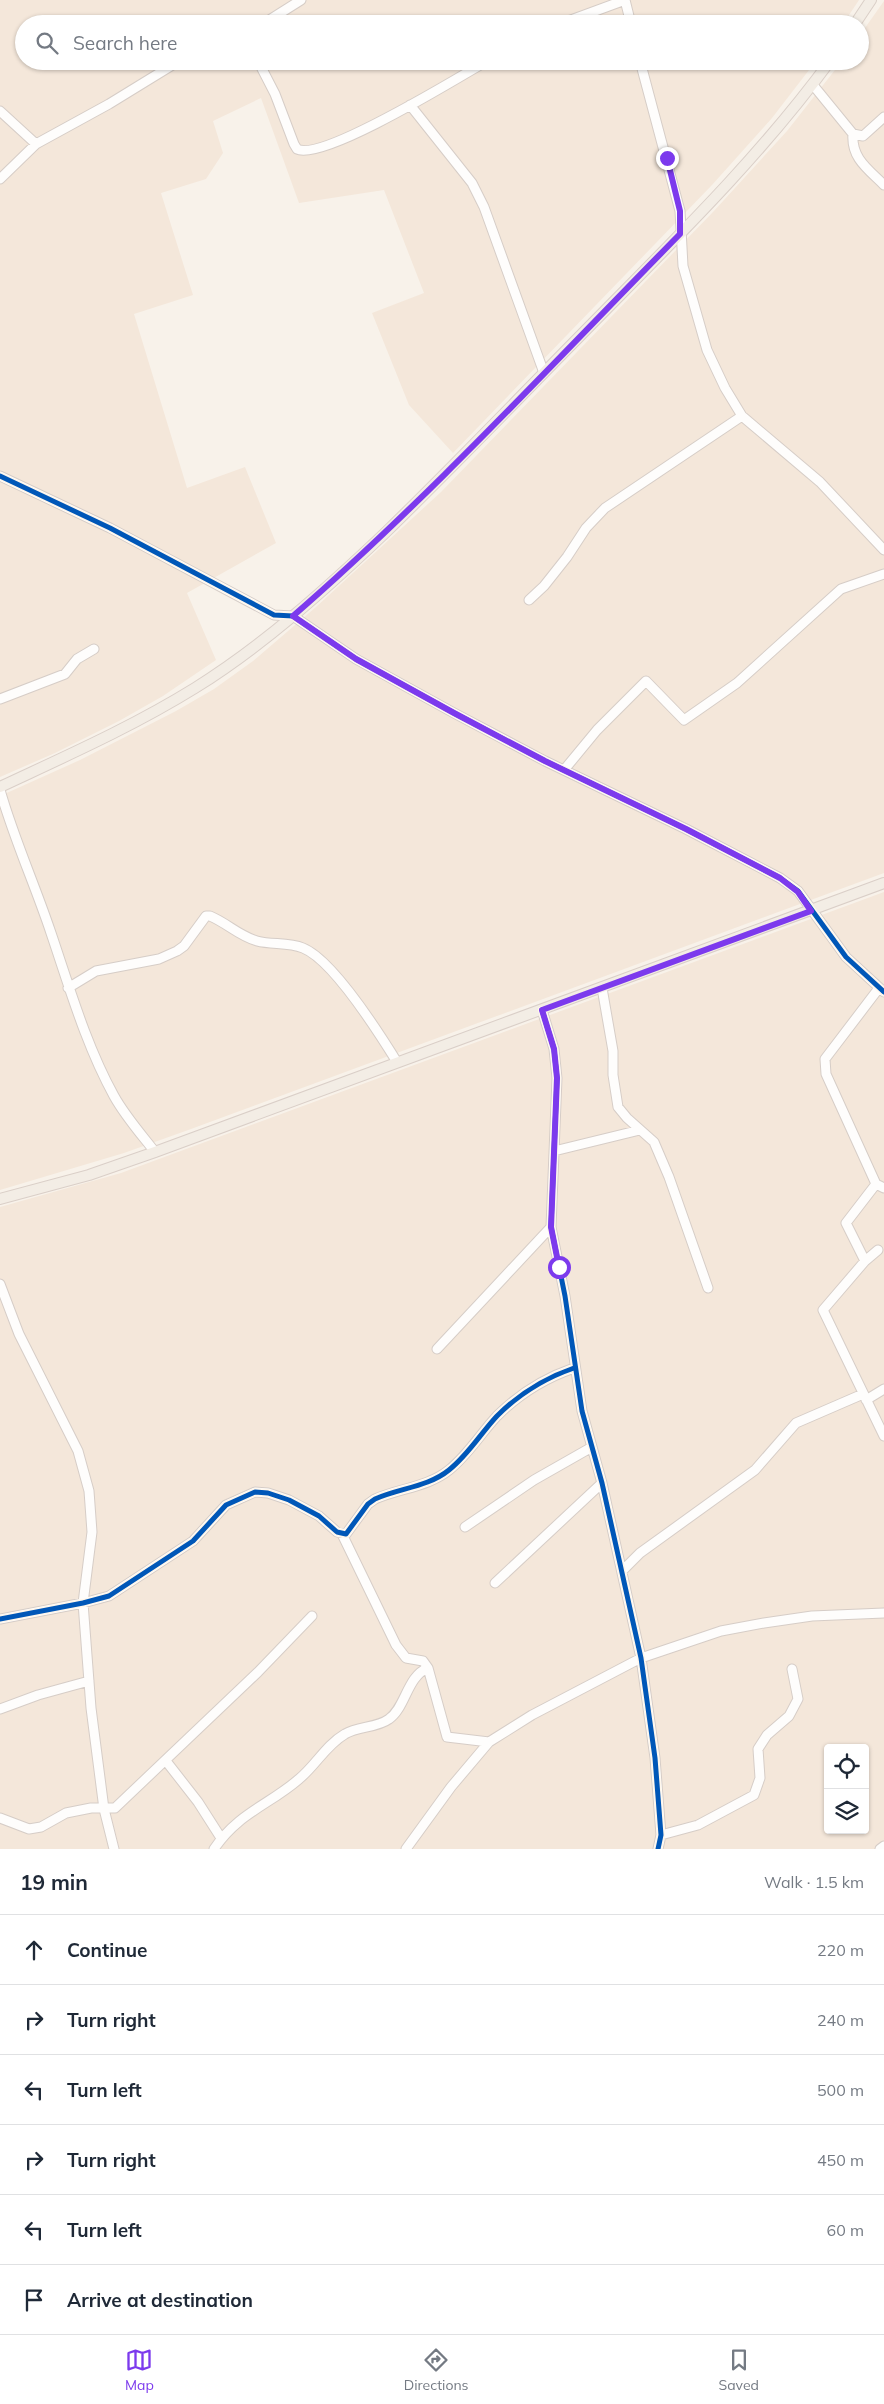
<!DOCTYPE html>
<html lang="en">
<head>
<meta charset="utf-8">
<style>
  body { margin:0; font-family:Mulish,sans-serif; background:#f6f6f7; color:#1f2937 }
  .controls { position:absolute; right:15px; bottom:15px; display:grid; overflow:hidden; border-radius:5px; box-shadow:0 1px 4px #0004 }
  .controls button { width:45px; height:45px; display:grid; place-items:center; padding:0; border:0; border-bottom:1px solid #e0e1e3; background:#fff; color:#1f2937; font:25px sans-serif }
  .stop { position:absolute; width:15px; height:15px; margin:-11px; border:4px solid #7c3aed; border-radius:50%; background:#fff }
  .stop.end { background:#7c3aed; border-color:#fff; box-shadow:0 1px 5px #0008 }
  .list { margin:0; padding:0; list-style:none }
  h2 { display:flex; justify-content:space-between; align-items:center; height:65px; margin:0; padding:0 20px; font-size:21px }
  h2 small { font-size:16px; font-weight:400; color:#747a83 }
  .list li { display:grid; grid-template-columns:32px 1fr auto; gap:15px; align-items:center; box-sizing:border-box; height:70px; padding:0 20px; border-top:1px solid #e0e1e3 }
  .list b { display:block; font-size:19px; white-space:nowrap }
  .list em { font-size:16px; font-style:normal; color:#747a83 }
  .icon { flex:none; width:28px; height:28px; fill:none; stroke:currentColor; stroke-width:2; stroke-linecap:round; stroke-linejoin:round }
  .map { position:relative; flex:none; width:884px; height:1849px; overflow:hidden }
  .search { position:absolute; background:#fff; box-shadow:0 1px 4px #0004; left:15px; right:15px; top:15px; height:55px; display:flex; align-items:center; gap:12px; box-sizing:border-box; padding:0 18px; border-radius:28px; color:#747a83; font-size:19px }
  .sheet { height:485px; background:#fff }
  nav { display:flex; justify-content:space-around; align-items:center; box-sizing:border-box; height:70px; border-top:1px solid #e0e1e3; background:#fff; font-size:14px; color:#747a83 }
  nav a { display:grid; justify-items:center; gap:2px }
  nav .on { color:#7c3aed }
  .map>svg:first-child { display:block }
  .residential { fill:#f4e7da; fill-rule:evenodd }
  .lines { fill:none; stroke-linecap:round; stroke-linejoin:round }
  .minor-casing { stroke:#d6cdc7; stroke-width:11 }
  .major-casing { stroke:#dacfc8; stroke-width:12 }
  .minor { stroke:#fefdfc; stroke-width:9 }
  .major { stroke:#f3ede5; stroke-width:10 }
  .cycleway-casing { stroke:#fff7ec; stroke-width:8 }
  .cycleway { stroke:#0057b8; stroke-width:5 }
  .route { stroke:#7c3aed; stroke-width:6 }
</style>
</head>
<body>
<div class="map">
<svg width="884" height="1849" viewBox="0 0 884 1849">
  <rect width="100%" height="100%" fill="#f8f2ea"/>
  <path class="residential" d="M0,0h859l-16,24h-819v37h792l-44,57 -60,67 -259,268 -44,-48 -37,-92 52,-20 -40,-103 -85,13 -38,-105 -48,23 10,32 -17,26 -45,14 32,102 -59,19 53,174 58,-21 31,76 -89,50 29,67 -53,36 -44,25 -64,32 -55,24z
    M884,1v872l-693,256 -67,24 -124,37v-394l80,-36 96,-49 38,-22 39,-28 63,-54 125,-115 272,-280 74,-81 55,-70h18v-26z
    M884,892v957h-884v-642l121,-34zM828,1748h37v82h-37z"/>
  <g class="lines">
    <defs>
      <path id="minor" d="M625,0l6,24
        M263,24l38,-24
        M560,24l65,-24
        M258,61l17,33 19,50 3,5c25,13 162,-72 190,-88
        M640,61l40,150 3,55 24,84 18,38 17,28 78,66 64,68
        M813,85l40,49 10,2 21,-19
        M410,105l62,78 12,24 60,166
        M0,111l36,33
        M853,134c-2,24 15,35 31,51
        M0,179l36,-35 73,-40 70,-43
        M0,476l110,52 164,87 19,1 63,43 98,54 91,48 141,68 94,49 18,13 48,66 38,35
        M529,600l15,-14 23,-29 19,-29 19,-20 137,-92
        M0,699l65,-25 12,-15 17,-10
        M564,770l33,-40 49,-49 38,39 53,-37 104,-94 43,-15
        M0,790c14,49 35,95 51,143 19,56 35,112 63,163 11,20 27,38 41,56
        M68,988l28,-17 63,-12 18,-8 7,-5 22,-30h4c17,7 29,20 47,25 15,4 31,1 46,7 30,12 76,85 94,114
        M602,988l11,63v24l5,32 9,11 27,24 15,35 39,111
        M879,988l-54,71 1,15 50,110 8,4
        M542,1010l12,39 3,29 -6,149 14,69 17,115 20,72 39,175 14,100 6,77 -3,14
        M554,1151l86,-21
        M878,1250l-13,11 -42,49 61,126
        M865,1261l-19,-38 30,-39
        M0,1284l19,50 59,117 11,40 3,41 -9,71 8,105 13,101 10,40
        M437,1349l114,-122
        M866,1400l18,-11
        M465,1527l69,-47 58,-33
        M342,1534l54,111 10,13 17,3 5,7 19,69 42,5
        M622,1571l18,-18 115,-83 41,-47 67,-29
        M495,1583l107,-100
        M0,1619l83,-16 26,-7 84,-55 33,-36 29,-13 13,1 21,7 30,16 18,16 9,2 22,-30 7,-5c25,-11 53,-12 74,-29 19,-15 32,-37 48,-54 22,-22 48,-38 77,-48
        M0,1709l38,-14 51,-14
        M166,1761l32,41 23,36
        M0,1818l29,11 12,-2 25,-14 25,-5h24l143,-136 54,-56
        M661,1835l37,-10 56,-30 6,-17 -2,-29 9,-14 22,-19 9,-17 -6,-30
        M214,1849c24,-36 55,-44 85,-70 17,-14 27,-34 46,-45 13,-8 32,-6 44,-15 17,-12 18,-43 39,-51
        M406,1849l45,-62 38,-45 43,-27 109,-57 80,-27 43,-8 48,-7 72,-3
        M880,1849l4,-3"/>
      <path id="major" d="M855,24l16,-24
        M0,787c66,-31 132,-60 195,-99 69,-43 131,-99 190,-155 66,-64 129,-130 193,-195 87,-89 178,-176 252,-277
        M0,1199l89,-24 66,-23 729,-269"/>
    </defs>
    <use href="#minor" class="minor-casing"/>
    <use href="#major" class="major-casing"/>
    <use href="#minor" class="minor"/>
    <use href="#major" class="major"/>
    <defs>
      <path id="cycleway" d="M0,476l110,52 164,87 19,1 63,43 98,54 91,48 141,68 94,49 18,13 48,66 38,35
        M542,1010l12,39 3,29 -6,149 14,69 17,115 20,72 39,175 14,100 6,77 -3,14
        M0,1619l83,-16 26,-7 84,-55 33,-36 29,-13 13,1 21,7 30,16 18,16 9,2 22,-30 7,-5c25,-11 53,-12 74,-29 19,-15 32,-37 48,-54 22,-22 48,-38 77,-48"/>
    </defs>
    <use href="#cycleway" class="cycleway-casing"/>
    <use href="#cycleway" class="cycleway"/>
  </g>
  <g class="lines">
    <path class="route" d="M559,1267l-8,-40 6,-149 -3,-29 -12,-39 269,-99 -13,-19 -18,-14 -94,-49 -141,-68 -91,-48 -98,-54 -63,-43c137,-119 260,-253 387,-382v-23l-13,-53"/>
  </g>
</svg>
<div class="controls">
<button><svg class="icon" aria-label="locate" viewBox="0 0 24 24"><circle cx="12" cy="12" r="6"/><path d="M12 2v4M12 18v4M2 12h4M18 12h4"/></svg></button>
<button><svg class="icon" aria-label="layers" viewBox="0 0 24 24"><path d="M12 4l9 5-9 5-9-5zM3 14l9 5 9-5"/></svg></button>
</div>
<div class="stop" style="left:559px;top:1267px"></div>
<div class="stop end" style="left:667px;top:158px"></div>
<div class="search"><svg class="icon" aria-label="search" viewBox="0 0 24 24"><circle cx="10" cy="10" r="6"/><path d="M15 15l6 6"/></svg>Search here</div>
</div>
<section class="sheet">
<h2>19 min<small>Walk · 1.5 km</small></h2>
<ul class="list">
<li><svg class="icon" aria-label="ahead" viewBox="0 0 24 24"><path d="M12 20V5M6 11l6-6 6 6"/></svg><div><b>Continue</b></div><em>220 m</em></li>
<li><svg class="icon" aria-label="right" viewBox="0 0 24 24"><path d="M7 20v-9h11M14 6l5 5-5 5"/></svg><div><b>Turn right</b></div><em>240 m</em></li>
<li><svg class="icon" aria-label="left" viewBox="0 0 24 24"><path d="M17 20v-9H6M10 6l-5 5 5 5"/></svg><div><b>Turn left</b></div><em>500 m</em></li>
<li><svg class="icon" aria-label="right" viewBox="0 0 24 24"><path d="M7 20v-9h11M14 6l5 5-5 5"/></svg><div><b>Turn right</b></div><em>450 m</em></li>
<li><svg class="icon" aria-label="left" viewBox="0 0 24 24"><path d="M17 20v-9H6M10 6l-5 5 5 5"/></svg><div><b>Turn left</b></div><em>60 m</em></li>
<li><svg class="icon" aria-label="arrive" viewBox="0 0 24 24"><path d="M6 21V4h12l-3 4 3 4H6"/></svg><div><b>Arrive at destination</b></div></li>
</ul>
</section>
<nav>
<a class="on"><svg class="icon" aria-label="map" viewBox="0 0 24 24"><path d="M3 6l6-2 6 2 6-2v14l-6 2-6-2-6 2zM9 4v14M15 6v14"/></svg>Map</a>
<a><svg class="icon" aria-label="directions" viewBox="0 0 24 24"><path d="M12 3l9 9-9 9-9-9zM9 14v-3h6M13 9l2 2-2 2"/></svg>Directions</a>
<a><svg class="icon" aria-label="saved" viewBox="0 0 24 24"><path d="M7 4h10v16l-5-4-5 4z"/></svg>Saved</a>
</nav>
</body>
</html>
